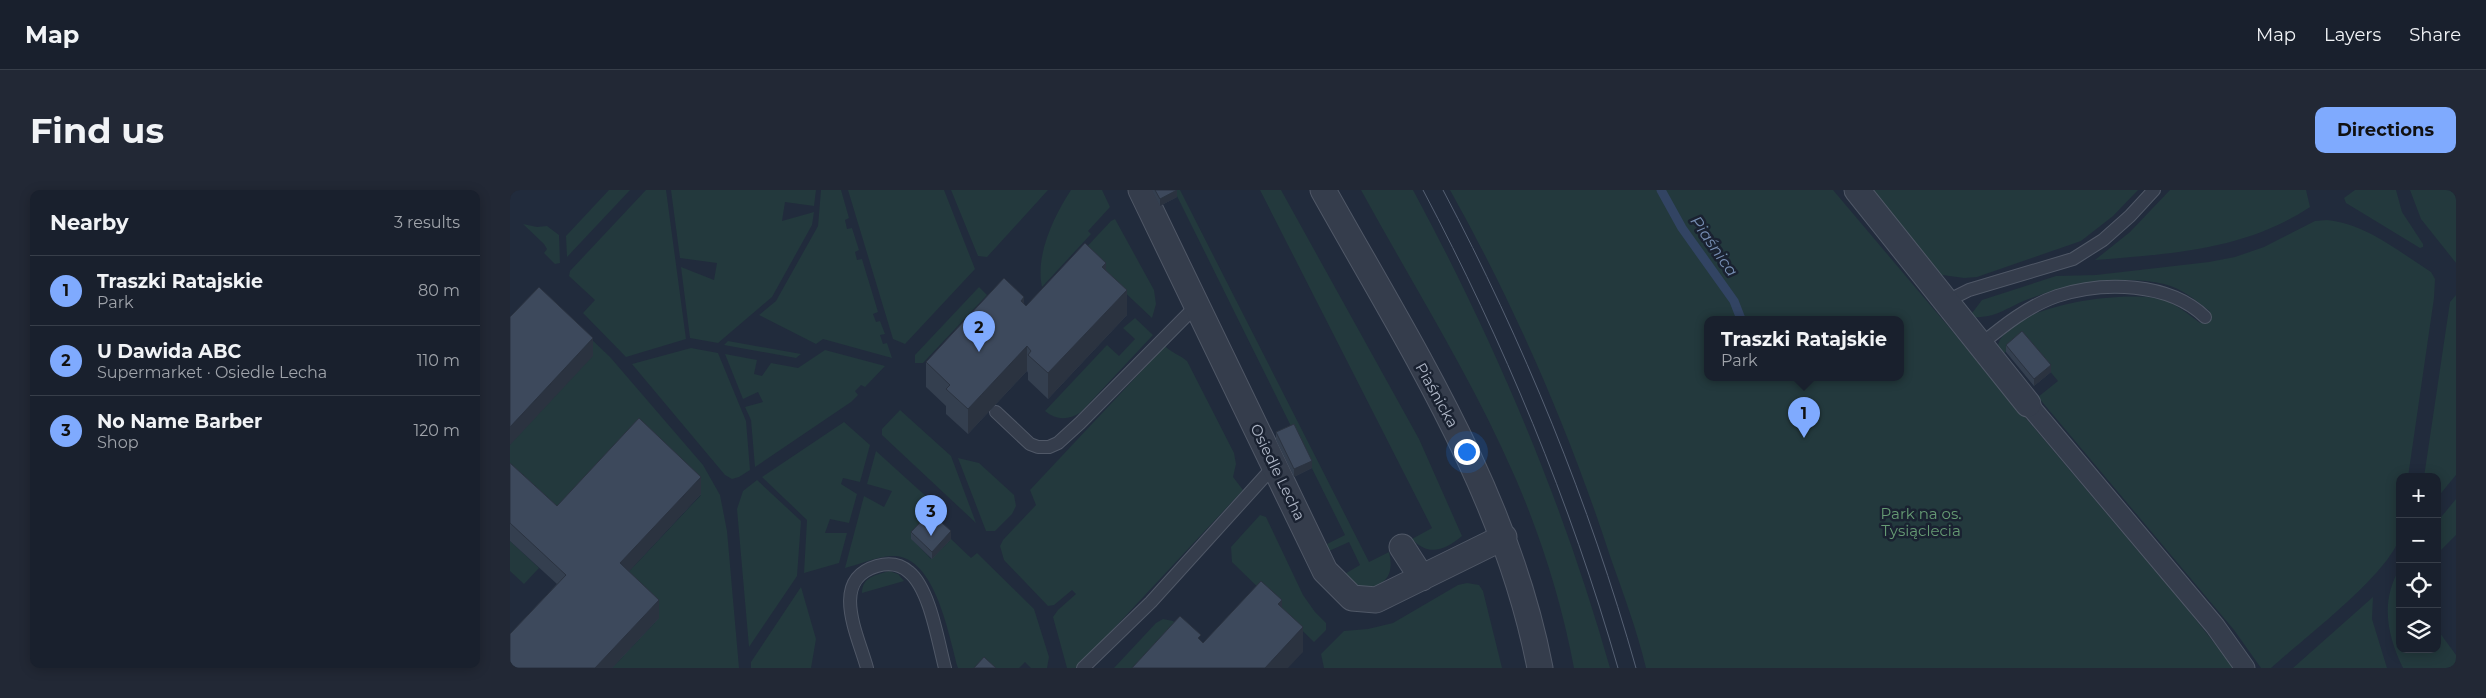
<!DOCTYPE html>
<html lang="en">
<head>
<meta charset="utf-8">
<style>
  body { margin:0; font-family:Montserrat,sans-serif; background:#222835; color:#f1f3f6 }
  .controls { position:absolute; right:15px; bottom:15px; display:grid; overflow:hidden; border-radius:10px; box-shadow:0 2px 12px #0003 }
  .controls button { width:45px; height:45px; display:grid; place-items:center; padding:0; border:0; border-bottom:1px solid #373e49; background:#19202d; color:#f1f3f6; font:25px sans-serif }
  .you { position:absolute; left:956px; top:261px; width:18px; height:18px; margin:-12px; border:4px solid #fff; border-radius:50%; background:#1a73e8; box-shadow:0 0 0 8px #1a73e833 }
  .badge { display:grid; place-items:center; width:32px; height:32px; border-radius:50%; background:#7faafe; color:#111; font-size:16px; font-weight:700 }
  .pin { position:absolute; translate:-50% -41px; filter:drop-shadow(0 1px 2px #0008) }
  .pin::after { content:''; position:absolute; top:26px; width:18px; height:15px; background:inherit; clip-path:polygon(0 0,100% 0,50% 100%) }
  .popup { position:absolute; left:1194px; top:126px; width:200px; height:65px; box-sizing:border-box; display:grid; place-content:center; border-radius:10px; background:#19202d; filter:drop-shadow(0 1px 4px #0005); font-size:16px; white-space:nowrap; color:#9fa3aa }
  .popup b { font-size:19px; color:#f1f3f6 }
  .popup::after { content:''; position:absolute; left:50%; top:100%; margin-left:-10px; border:10px solid transparent; border-top-color:#19202d }
  .list { margin:0; padding:0; list-style:none }
  h2 { display:flex; justify-content:space-between; align-items:center; height:65px; margin:0; padding:0 20px; font-size:21px }
  h2 small { font-size:16px; font-weight:400; color:#9fa3aa }
  .list li { display:grid; grid-template-columns:32px 1fr auto; gap:15px; align-items:center; box-sizing:border-box; height:70px; padding:0 20px; border-top:1px solid #373e49 }
  .list b { display:block; font-size:19px; white-space:nowrap }
  .list p { margin:0; font-size:16px; white-space:nowrap; color:#9fa3aa }
  .list em { font-size:16px; font-style:normal; color:#9fa3aa }
  .icon { flex:none; width:28px; height:28px; fill:none; stroke:currentColor; stroke-width:2; stroke-linecap:round; stroke-linejoin:round }
  .map { position:relative; flex:none; width:1946px; height:478px; overflow:hidden; border-radius:10px }
  header { display:flex; align-items:center; gap:30px; box-sizing:border-box; height:70px; padding:0 25px; background:#19202d; border-bottom:1px solid #373e49 }
  header strong { font-size:24px }
  nav { display:flex; gap:28px; margin-inline-start:auto; font-size:18px }
  .intro { display:flex; align-items:center; justify-content:space-between; box-sizing:border-box; height:120px; padding:0 30px }
  h1 { margin:0; font-size:35px }
  .button { padding:12px 22px; border-radius:10px; background:#7faafe; color:#111; font-size:18px; font-weight:700 }
  main { display:flex; gap:30px; padding:0 30px }
  aside { flex:1; background:#19202d; border-radius:10px; box-shadow:0 2px 12px #0003 }
  .map>svg:first-child { display:block }
  .green { fill:#23393d; fill-rule:evenodd }
  .lines { fill:none; stroke-linecap:round; stroke-linejoin:round }
  .stream { stroke:#324463; stroke-width:9 }
  .service-casing { stroke:#505867; stroke-width:14 }
  .pedestrian-casing { stroke:#505867; stroke-width:21 }
  .minor-casing { stroke:#505867; stroke-width:27 }
  .service { stroke:#353d4c; stroke-width:12 }
  .pedestrian { stroke:#353d4c; stroke-width:19 }
  .minor { stroke:#353d4c; stroke-width:25 }
  .tram { stroke:#566174; stroke-width:1 }
  .wall { fill:#343f4f }
  .shaded-wall { fill:#2b3340 }
  .building { fill:#3d495c; stroke:#2b3340 }
  .labels { text-anchor:middle; dominant-baseline:central; stroke-width:5; stroke-linejoin:round; paint-order:stroke }
  .street-label { font-size:15px; fill:#b0b8c8; stroke:#1a2231 }
  .park-label { font-size:15px; fill:#669b74; stroke:#1a2231 }
  .water-label { font-size:16px; font-style:italic; fill:#768db2; stroke:#1a2231 }
</style>
</head>
<body>
<header>
<strong>Map</strong>
<nav><a>Map</a><a>Layers</a><a>Share</a></nav>
</header>
<div class="intro"><h1>Find us</h1><a class="button">Directions</a></div>
<main>
<aside>
<h2>Nearby<small>3 results</small></h2>
<ul class="list">
<li><span class="badge">1</span><div><b>Traszki Ratajskie</b><p>Park</p></div><em>80 m</em></li>
<li><span class="badge">2</span><div><b>U Dawida ABC</b><p>Supermarket · Osiedle Lecha</p></div><em>110 m</em></li>
<li><span class="badge">3</span><div><b>No Name Barber</b><p>Shop</p></div><em>120 m</em></li>
</ul>
</aside>
<div class="map">
<svg width="1946" height="478" viewBox="0 0 1946 478">
  <rect width="100%" height="100%" fill="#212b3c"/>
  <path class="green" d="M99,0h21l-63,67 -1,-21z
    M136,0h20l20,149 -60,18 -43,-44 12,-13 -26,-24 1,-5z
    M161,0h145l-2,16 -29,-4 -3,19 32,-9 -2,13 -40,72 -54,46 -28,-5 -9,-71 33,13 3,-17 -37,-5z
    M311,0h20l8,28 -4,2 2,9 5,-1 7,22 -4,2 2,8 5,-1 16,53 -5,2 3,8 4,-1 5,13 -5,1 3,9 4,-1 5,15 -69,-19 -7,5 -57,-29 17,-14 42,-75z
    M338,0h96l31,79 -70,75 -12,-5z
    M441,0h97l-61,67 -9,-1z
    M561,0h31l8,17 -22,24 3,3 -49,53c-7,-32 12,-71 29,-97z
    M664,0h6l189,372 20,-10c7,28 -9,37 -33,37l-13,-14 17,-10 -11,-23 -20,9 -2,-7 18,-9z
    M750,0h21l138,249 43,97c-17,14 -33,21 -50,3l20,-11z
    M851,0h52c82,152 150,312 197,478h-36c-12,-65 -33,-131 -59,-191 -43,-99 -102,-192 -154,-287z
    M940,0h383l356,421 45,57h-588c-9,-38 -23,-75 -36,-112 -41,-126 -95,-250 -160,-366zM1198,129h192v58h-192z
    M1355,0h273l-25,26 -32,25 -104,36 -13,1 -29,-4z
    M1660,0h136l4,17c-65,43 -140,47 -215,53l35,-28z
    M1845,0h41l6,22 21,32v3l-3,1 -74,-45 -2,-5z
    M1900,0h46v73l-35,-44z
    M605,29l39,71 2,14 -4,14 -70,-66 29,-31z
    M1817,30c39,4 71,31 104,52l4,7 -1,19 -26,179h-8c0,19 4,43 -1,61 -9,35 -98,103 -128,130h-10l-27,-38 -196,-233 20,-16 -35,-42 -20,15 -5,-9c11,-41 128,-55 163,-46 14,4 27,15 39,24l10,-12c-14,-10 -28,-23 -46,-27 -41,-10 -99,0 -138,16 -22,9 -31,19 -57,17l13,-17 74,-24 40,-1 113,-13 26,-5 29,-10 51,-26z
    M13,34l14,3 10,-1 12,9 1,28 -5,1 -11,-11 3,-4 -3,-5z
    M469,97l8,8 -64,68h-8v-8z
    M1946,105v180l-19,23v-21h-13l26,-175z
    M59,128l41,39 93,108 17,30 7,36 12,137h-127l47,-50 -39,-37 81,-86 -144,29 -47,-43v-36z
    M625,128l18,17 -72,77c-12,8 -24,9 -36,-1l62,-66 12,11 16,-17 -12,-11z
    M218,151l73,13 -5,4 -72,-13z
    M655,156c7,7 15,9 22,15l47,92 2,11 -3,13 10,13 -166,178h-10l-14,-51 5,-7 18,-16 -4,-4 -18,15 -6,1 -44,-46 -4,-14 3,-6 33,-35 -6,-15z
    M181,158l27,5 28,68 4,49 -11,7 -7,2 -7,-4 -93,-111z
    M315,160l60,16 -20,21 -4,-2 -6,6 3,4 -7,7 -96,65 -4,-47 -6,-13 18,-5 -5,-10 -15,7 -18,-45 32,6 -3,14 8,2 9,-13 27,5z
    M390,220l51,46 25,67 -94,-88v-6z
    M334,232l26,23 -10,37 -17,-4 -2,6 16,10 -8,29 -19,-4 -5,14h22l-8,30 -35,10 3,-53 -45,-43z
    M366,261l64,58 -28,30 19,20 20,-20 20,19 6,-5 57,56 15,48 -2,11h-16l-6,-6 -6,6h-61c-9,-31 -22,-111 -64,-112 -16,0 -33,8 -49,12l19,-72 20,11 8,-16 -25,-7z
    M448,268l21,5 35,32 2,11 -4,8 -17,17h-9z
    M247,290l44,41 -4,55 -48,71 -12,-138 6,-18z
    M1946,309v36l-19,19v-32z
    M750,325l6,2 37,78 12,17 11,11v7l-12,12 -82,-80 -1,-15z
    M0,351l29,27 -15,16 -14,-13z
    M1890,378v81h37v-20l19,26v13h-53c-16,-33 -23,-67 -3,-100z
    M379,381l9,3 6,7 -42,12c0,-16 14,-18 27,-22z
    M957,393l12,2 4,6 19,77h-178l-3,-14 23,-23 24,-2 25,-6 65,-38z
    M291,397l15,52 -5,29h-60v-6z
    M1863,407l-1,22 15,49h-94z
    M653,429l10,2 12,12 -33,35h-38l42,-45z"/>
  <g class="lines">
    <path class="stream" d="M1151,0l21,38 52,73 7,18"/>
    <defs>
      <path id="service" d="M1435,112l24,-12 104,-31 30,-19 27,-24 24,-26
        M1470,155c23,-19 48,-39 77,-49 46,-15 112,-14 148,21
        M486,222l34,32 8,3h11l9,-4 22,-20 117,-118
        M357,478c-9,-33 -38,-88 10,-102 11,-3 23,-2 32,6 21,17 29,70 36,96
        M573,478l68,-66 124,-137"/>
      <path id="pedestrian" d="M1518,214l187,222 30,42"/>
      <path id="minor" d="M631,0l184,381 27,27 24,2 128,-63
        M813,0c86,154 183,302 217,478
        M1347,0l171,214
        M892,357l20,31"/>
    </defs>
    <use href="#service" class="service-casing"/>
    <use href="#pedestrian" class="pedestrian-casing"/>
    <use href="#minor" class="minor-casing"/>
    <use href="#service" class="service"/>
    <use href="#pedestrian" class="pedestrian"/>
    <use href="#minor" class="minor"/>
    <path class="tram" d="M913,0c81,153 147,311 195,478
      M933,0c81,153 146,312 193,478"/>
  </g>
  <path class="wall" d="M642,0h25v7l-17,9z
    M596,80l21,45 -79,84 -20,-19v-7l-1,-2 -59,63 -22,-20v-8l-20,-19v-25l98,-57 2,1z
    M1496,155l45,27 -17,14 -28,-34z
    M766,242l36,36 -18,9 -18,-37z
    M0,273l47,43 144,-12 -72,77 30,47 -47,50h-102v-34l47,-50 -47,-43z
    M401,342l40,7 -19,20 -21,-20z"/>
  <path class="shaded-wall" d="M667,0v7l-17,9v-7z
    M596,73v25l-4,-21z
    M617,100v25l-79,84v-26z
    M514,107v25l-3,-21z
    M83,148v18l-83,89v-18z
    M517,156v25l-59,63v-25z
    M1541,175v7l-17,14v-7z
    M802,271v7l-18,9v-8z
    M191,287v17l-81,87v-18z
    M441,341v8l-19,20v-7z
    M149,410v18l-47,50h-17z
    M772,410v26l-4,-22z
    M793,437v25l-15,16h-23z"/>
  <path class="building" d="M645,0h22l-17,9z
    M575,53l21,20 -4,4 25,23 -79,83 -20,-18 3,-4 -4,-5 -59,63 -22,-20 4,-4 -24,-23 78,-84 20,19 -3,4 5,5z
    M29,97l54,51 -83,89v-110z
    M1512,141l29,34 -17,14 -28,-34z
    M129,228l62,59 -81,86 39,37 -64,68h-83l-2,-2v-32l56,-59 -56,-52v-60l47,43z
    M784,234l18,37 -18,8 -18,-37z
    M420,322l21,19 -19,21 -21,-20z
    M751,391l21,19 -4,4 25,23 -38,41h-133l48,-52 21,19 -3,3 5,5z
    M474,467l12,11h-22z"/>
  <g class="labels">
    <g class="street-label">
      <text transform="translate(927 205) rotate(61)">Piaśnicka</text>
      <text transform="translate(768 282) rotate(64)">Osiedle Lecha</text>
    </g>
    <g class="park-label">
      <text x="1411" y="323">Park na os.<tspan x="1411" dy="17">Tysiąclecia</tspan></text>
    </g>
    <g class="water-label">
      <text transform="translate(1204 56) rotate(55)">Piaśnica</text>
    </g>
  </g>
</svg>
<div class="controls">
<button>+</button>
<button>−</button>
<button><svg class="icon" aria-label="locate" viewBox="0 0 24 24"><circle cx="12" cy="12" r="6"/><path d="M12 2v4M12 18v4M2 12h4M18 12h4"/></svg></button>
<button><svg class="icon" aria-label="layers" viewBox="0 0 24 24"><path d="M12 4l9 5-9 5-9-5zM3 14l9 5 9-5"/></svg></button>
</div>
<div class="you"></div>
<div class="pin badge" style="left:1294px;top:248px">1</div>
<div class="popup"><b>Traszki Ratajskie</b>Park</div>
<div class="pin badge" style="left:469px;top:162px">2</div>
<div class="pin badge" style="left:421px;top:346px">3</div>
</div>
</main>
</body>
</html>
